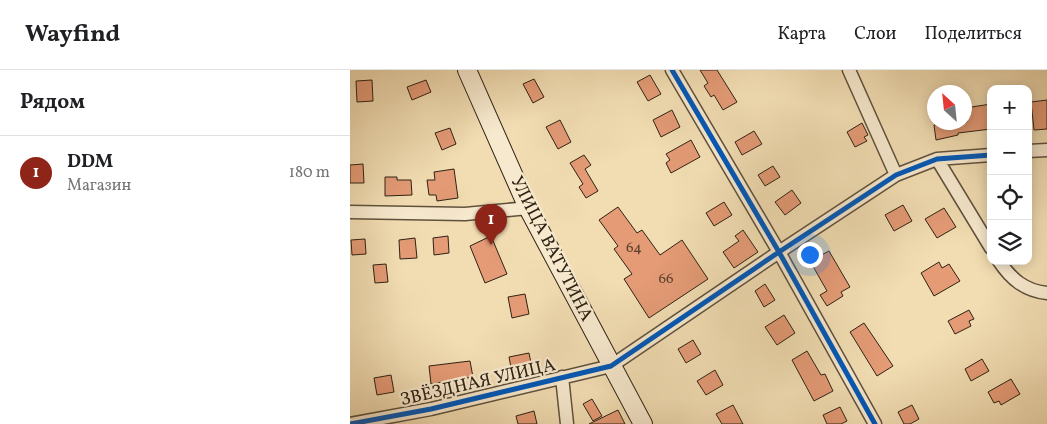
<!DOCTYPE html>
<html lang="ru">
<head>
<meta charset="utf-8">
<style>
  body { margin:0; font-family:Vollkorn,serif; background:#f2f2f2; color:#202124 }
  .controls { position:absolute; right:15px; top:15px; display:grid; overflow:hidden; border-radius:10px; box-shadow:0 2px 12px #0003 }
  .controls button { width:45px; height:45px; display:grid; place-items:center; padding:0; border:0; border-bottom:1px solid #e0e0e0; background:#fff; color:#202124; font:25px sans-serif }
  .compass { position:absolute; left:577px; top:15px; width:45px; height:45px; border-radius:50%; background:#fff; box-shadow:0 2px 12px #0003; rotate:333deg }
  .you { position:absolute; left:459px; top:184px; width:18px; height:18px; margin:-12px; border:4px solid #fff; border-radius:50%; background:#1a73e8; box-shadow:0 0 0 8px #1a73e833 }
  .badge { display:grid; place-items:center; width:32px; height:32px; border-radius:50%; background:#8f2418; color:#fff; font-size:16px; font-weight:700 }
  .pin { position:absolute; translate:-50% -41px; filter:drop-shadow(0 1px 2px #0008) }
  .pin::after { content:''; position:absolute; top:26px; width:18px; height:15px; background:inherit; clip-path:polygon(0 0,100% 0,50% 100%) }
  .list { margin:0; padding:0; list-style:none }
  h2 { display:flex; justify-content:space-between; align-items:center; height:65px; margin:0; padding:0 20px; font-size:21px }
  h2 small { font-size:16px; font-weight:400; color:#757577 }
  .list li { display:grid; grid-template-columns:32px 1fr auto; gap:15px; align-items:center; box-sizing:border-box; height:75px; padding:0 20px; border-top:1px solid #e0e0e0 }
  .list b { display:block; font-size:19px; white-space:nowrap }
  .list p { margin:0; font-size:16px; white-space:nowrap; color:#757577 }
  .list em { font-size:16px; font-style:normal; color:#757577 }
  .icon { flex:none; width:28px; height:28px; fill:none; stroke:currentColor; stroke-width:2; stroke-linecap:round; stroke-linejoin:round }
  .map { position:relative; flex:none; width:697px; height:354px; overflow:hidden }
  header { display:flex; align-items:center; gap:30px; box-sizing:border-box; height:70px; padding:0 25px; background:#fff; border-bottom:1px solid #e0e0e0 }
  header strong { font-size:24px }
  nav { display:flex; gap:28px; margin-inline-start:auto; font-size:18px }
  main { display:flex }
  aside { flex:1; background:#fff }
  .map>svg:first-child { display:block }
  .building { fill:#e49b76; stroke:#2e2214 }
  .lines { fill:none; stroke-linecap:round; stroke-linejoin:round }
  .minor-casing { stroke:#5f513c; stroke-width:15 }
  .secondary-casing { stroke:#2e2214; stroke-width:20 }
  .minor { stroke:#f7e9ce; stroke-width:12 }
  .secondary { stroke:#f7e9ce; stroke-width:18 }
  .cycleway-casing { stroke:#f7e9ce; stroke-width:8 }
  .cycleway { stroke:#0057b8; stroke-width:5 }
  .labels { text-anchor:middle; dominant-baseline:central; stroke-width:4.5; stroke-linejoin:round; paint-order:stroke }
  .number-label { font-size:15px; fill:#5c402c }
  .street-label { font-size:18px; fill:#2e2214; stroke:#f7e9ce }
</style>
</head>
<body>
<header>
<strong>Wayfind</strong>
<nav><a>Карта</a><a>Слои</a><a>Поделиться</a></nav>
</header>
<main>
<aside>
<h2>Рядом<small></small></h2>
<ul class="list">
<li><span class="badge">1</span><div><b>DDM</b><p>Магазин</p></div><em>180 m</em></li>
</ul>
</aside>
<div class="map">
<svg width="697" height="354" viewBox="0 0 697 354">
  <rect width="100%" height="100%" fill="#f2ddb3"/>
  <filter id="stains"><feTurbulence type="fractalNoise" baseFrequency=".004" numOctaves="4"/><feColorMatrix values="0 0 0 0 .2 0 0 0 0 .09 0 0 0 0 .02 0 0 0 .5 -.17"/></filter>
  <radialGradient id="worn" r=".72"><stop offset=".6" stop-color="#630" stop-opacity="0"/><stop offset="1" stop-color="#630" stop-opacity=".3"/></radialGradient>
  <path class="building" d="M350,0h17l20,32 -14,8 -9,-15 -3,2 -7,-11 4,-3z
    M300,5l11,19 -13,7 -11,-19z
    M184,9l10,18 -11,6 -10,-19z
    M22,10l1,21 -16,1 -1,-21z
    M76,10l5,12 -19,8 -5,-13z
    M697,30v29l-13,1 -3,-28z
    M641,34v25l-33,4v2l-22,5 -2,-15 14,-3h19l-2,-14z
    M322,40l8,17 -19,10 -8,-17z
    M210,50l11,22 -13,7 -12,-22z
    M512,53l6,12 -4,2 3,4 -12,6 -8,-15z
    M100,58l6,16 -14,6 -7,-17z
    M404,61l8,13 -20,11 -7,-13z
    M341,70l9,17 -29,16 -5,-10 4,-3 -4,-6z
    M234,85l7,10 -6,4 13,22 -12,7 -7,-11 4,-3 -13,-21z
    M13,94l1,19h-14v-18z
    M423,96l7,11 -15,9 -7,-11z
    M104,99l4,29 -21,3 -1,-6h-7l-2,-15h8l-1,-8z
    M35,107h12v3h14l1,15 -27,1z
    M442,120l9,13 -16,12 -10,-13z
    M374,132l8,13 -18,11 -8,-13z
    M553,135l9,16 -18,10 -9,-16z
    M268,137l19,26 5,-3 18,25 22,-15 26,39 -59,39 -25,-39 8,-5 -18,-25 4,-3 -19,-26z
    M594,138l12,19 -19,11 -12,-19z
    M393,160l15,22 -24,16 -11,-16 16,-11 -4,-5z
    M98,166l1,17 -15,2 -1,-17z
    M141,166l16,38 -22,9 -15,-37z
    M65,168l2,20 -17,1 -1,-19z
    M15,169l1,15 -14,1 -1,-15z
    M479,181l21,36 -9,5 2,4 -16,10 -7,-11 7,-4 -17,-30z
    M589,192l3,6 7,-4 11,17 -26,15 -13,-23z
    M36,194l2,18 -13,1 -2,-18z
    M415,214l10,16 -11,7 -9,-16z
    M175,224l4,20 -17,4 -4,-21z
    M619,240l5,9 -5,2 2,5 -16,8 -7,-13z
    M434,245l11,18 -18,12 -12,-18z
    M514,253l29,43 -16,10 -27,-44z
    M343,270l8,14 -15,9 -8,-14z
    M457,281l14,24 4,-1 8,17 -19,10 -22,-41z
    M179,283l3,15 -20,5 -3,-16z
    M632,289l7,12 -18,10 -6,-12z
    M120,291l3,16 -42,7 -2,-18z
    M365,300l8,15 -17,10 -9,-14z
    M41,305l3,17 -17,3 -3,-17z
    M661,309l9,15 -19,11 -2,-4 -5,2 -6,-11z
    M242,329l10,17 -9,5 -10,-17z
    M383,335l10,19h-21l-6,-10z
    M562,335l7,14 -9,5h-6l-6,-12z
    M490,337l7,14 -6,3h-14l-4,-9z
    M268,340l7,14h-36z
    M184,341l3,13h-19l-2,-8z"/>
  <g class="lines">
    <defs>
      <path id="minor" d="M322,0l107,182 96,172
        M499,0l47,105
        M678,81l19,-1
        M587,89l54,89
        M0,142l115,2 63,-6
        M649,191c12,18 26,30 48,32
        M212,307l5,47
        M0,354l81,-15 180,-43 168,-114 117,-77 41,-16 54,-4"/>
      <path id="secondary" d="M117,0l61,138 115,216"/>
    </defs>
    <use href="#minor" class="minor-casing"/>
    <use href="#secondary" class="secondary-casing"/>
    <use href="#minor" class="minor"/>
    <use href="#secondary" class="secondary"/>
    <defs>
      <path id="cycleway" d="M322,0l107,182 96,172
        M0,354l81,-15 180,-43 168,-114 117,-77 41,-16 54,-4"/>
    </defs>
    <use href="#cycleway" class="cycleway-casing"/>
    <use href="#cycleway" class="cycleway"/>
  </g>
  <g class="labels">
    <g class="number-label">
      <text x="284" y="178">64</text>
      <text x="316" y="209">66</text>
    </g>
    <g class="street-label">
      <text transform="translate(201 179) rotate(63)">УЛИЦА ВАТУТИНА</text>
      <text transform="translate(128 313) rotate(-13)">ЗВЁЗДНАЯ УЛИЦА</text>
    </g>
  </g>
  <rect width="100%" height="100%" filter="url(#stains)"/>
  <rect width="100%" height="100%" fill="url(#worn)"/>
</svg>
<div class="controls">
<button>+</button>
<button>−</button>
<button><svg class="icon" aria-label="locate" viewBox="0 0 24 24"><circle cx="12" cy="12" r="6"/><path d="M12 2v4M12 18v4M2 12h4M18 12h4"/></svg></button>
<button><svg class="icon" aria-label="layers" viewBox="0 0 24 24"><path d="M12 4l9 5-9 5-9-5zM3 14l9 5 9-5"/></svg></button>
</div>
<svg class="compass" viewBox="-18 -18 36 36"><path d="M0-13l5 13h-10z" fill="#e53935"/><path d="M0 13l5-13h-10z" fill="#757577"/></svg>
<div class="you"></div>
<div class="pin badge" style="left:141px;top:175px">1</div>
</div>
</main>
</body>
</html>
